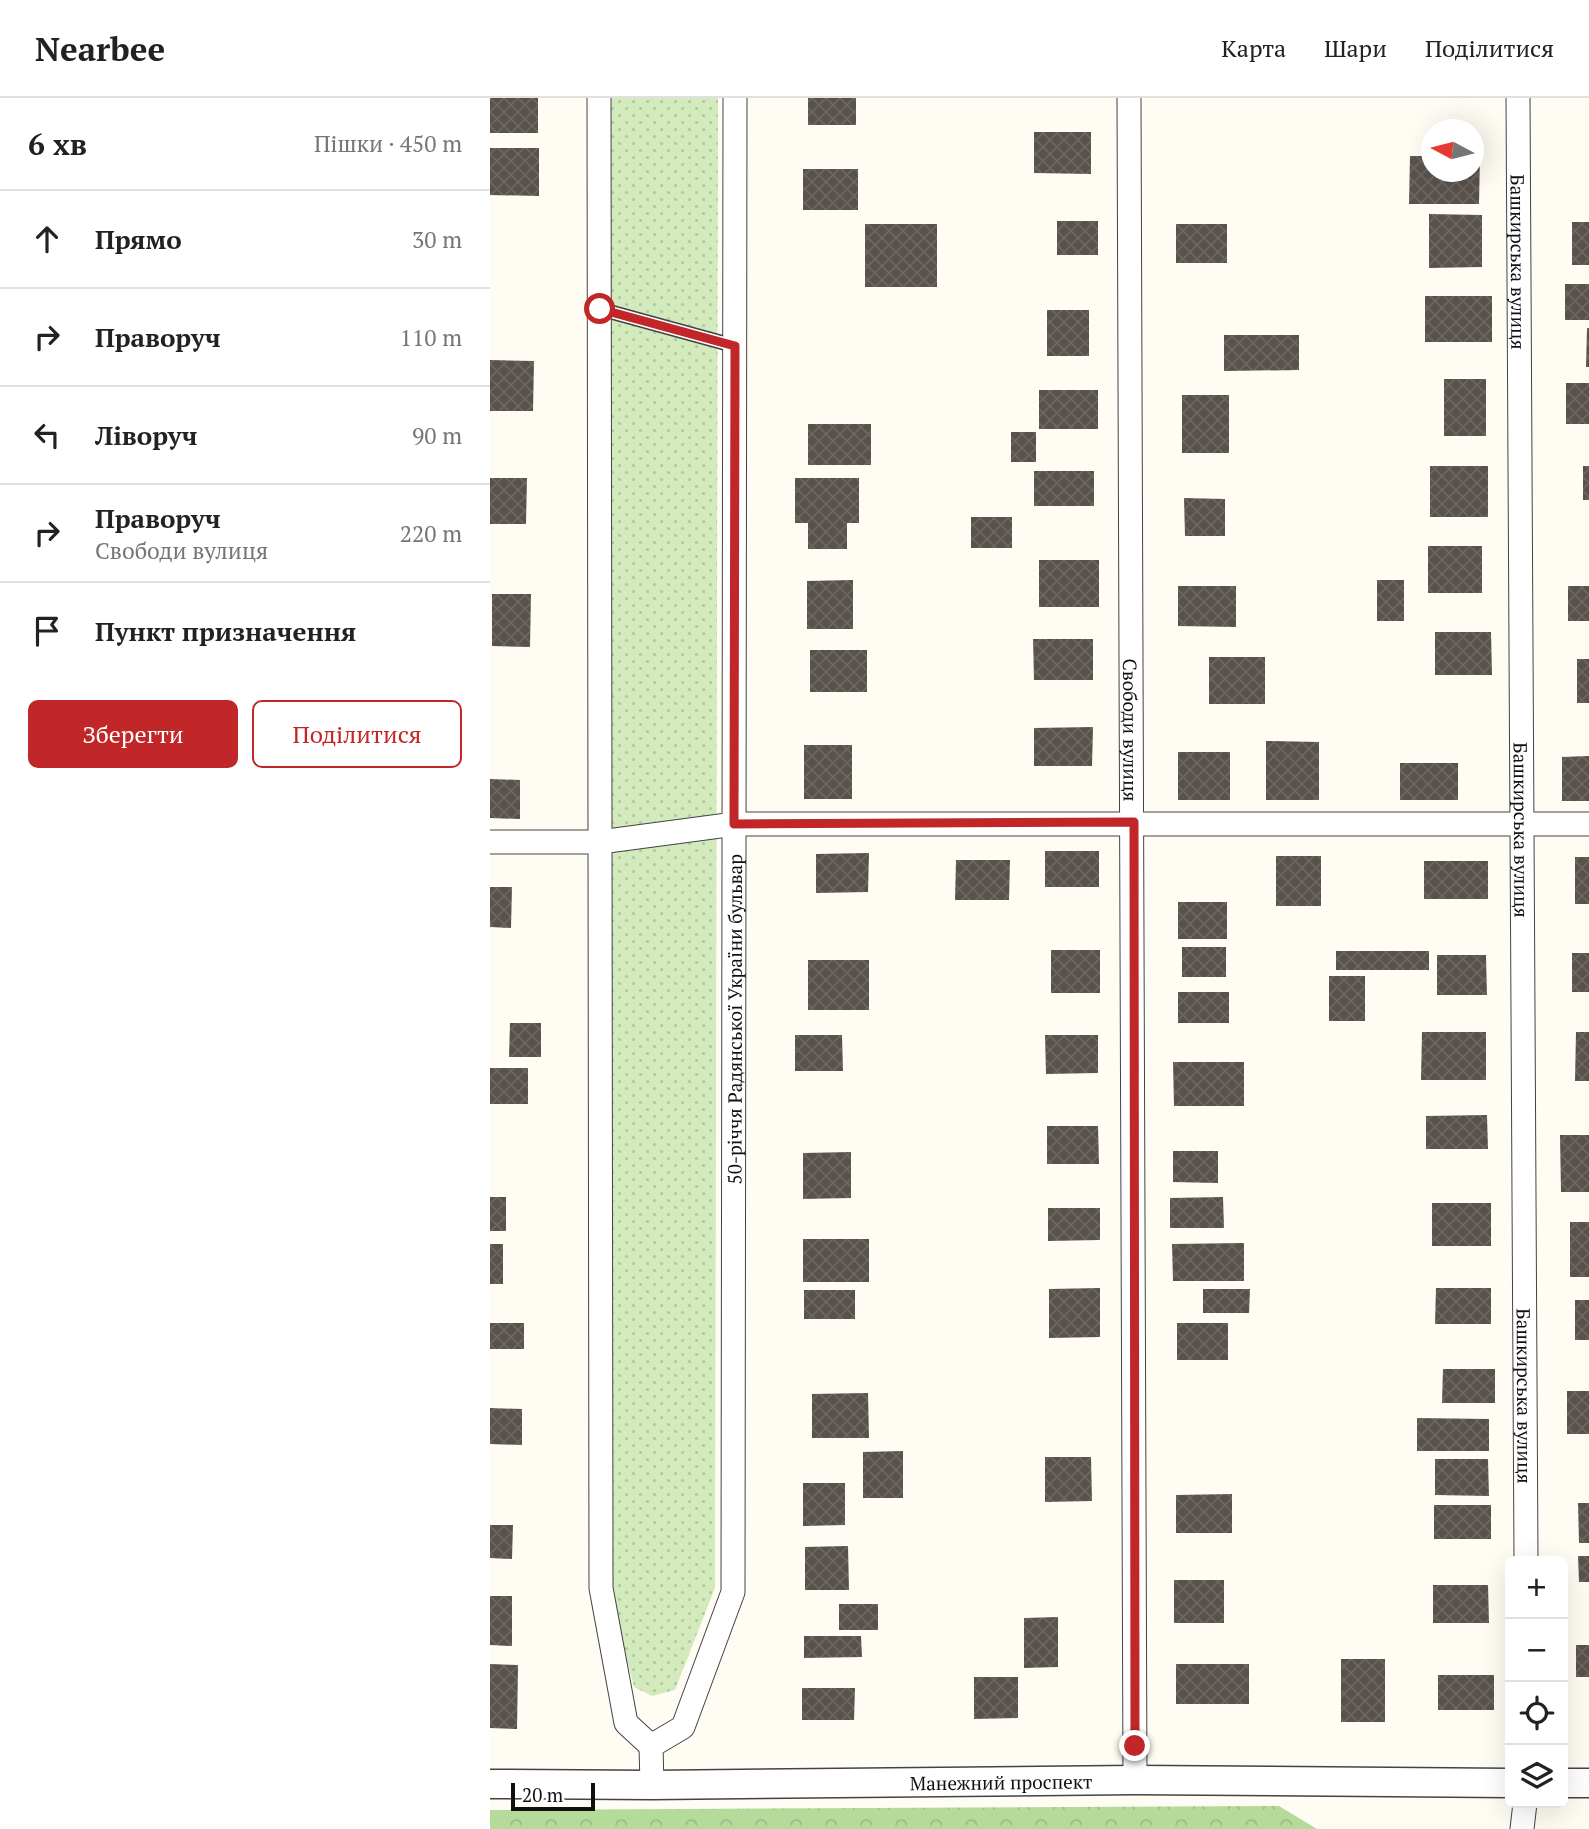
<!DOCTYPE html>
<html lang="uk">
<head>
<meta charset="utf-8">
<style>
  body { margin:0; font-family:"PT Serif",serif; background:#f6f6f6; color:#222 }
  .controls { position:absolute; right:21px; bottom:21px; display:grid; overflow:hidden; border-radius:10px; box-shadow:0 7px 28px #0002 }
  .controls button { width:63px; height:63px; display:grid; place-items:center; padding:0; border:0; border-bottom:2px solid #e0e0e0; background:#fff; color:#222; font:35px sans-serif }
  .compass { position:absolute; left:931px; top:21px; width:63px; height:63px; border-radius:50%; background:#fff; box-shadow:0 7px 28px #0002; rotate:277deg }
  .scale { position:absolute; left:21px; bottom:18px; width:84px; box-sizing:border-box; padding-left:7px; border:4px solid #101010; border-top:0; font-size:19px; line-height:24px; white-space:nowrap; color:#101010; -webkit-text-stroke:5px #fff; paint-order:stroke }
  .stop { position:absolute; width:21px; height:21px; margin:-16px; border:5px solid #c12728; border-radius:50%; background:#fff }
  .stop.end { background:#c12728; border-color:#fff; box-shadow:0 2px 7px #0008 }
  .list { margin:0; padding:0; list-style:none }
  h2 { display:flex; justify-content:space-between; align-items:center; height:91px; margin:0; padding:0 28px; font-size:30px }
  h2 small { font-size:23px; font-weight:400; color:#767676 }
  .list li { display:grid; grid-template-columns:46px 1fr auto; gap:21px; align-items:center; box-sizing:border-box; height:98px; padding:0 28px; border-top:2px solid #e0e0e0 }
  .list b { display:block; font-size:26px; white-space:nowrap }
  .list p { margin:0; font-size:23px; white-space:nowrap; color:#767676 }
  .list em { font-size:23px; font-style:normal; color:#767676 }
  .actions { display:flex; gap:14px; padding:21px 28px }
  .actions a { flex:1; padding:16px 0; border:2px solid #c12728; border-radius:10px; text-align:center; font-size:24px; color:#c12728 }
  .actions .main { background:#c12728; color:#fff }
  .icon { flex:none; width:38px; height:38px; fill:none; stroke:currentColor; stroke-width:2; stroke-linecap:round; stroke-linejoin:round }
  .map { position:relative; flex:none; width:1099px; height:1731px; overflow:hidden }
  header { display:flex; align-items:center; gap:42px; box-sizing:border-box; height:98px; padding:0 35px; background:#fff; border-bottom:2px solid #e0e0e0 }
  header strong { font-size:33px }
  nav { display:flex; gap:38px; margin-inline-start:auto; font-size:24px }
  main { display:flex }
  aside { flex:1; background:#fff }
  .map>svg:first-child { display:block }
  .grass { fill:url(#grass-dots) }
  .forest { fill:url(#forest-crowns) }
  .building { fill:url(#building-cross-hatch) }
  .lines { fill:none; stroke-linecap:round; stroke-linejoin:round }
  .service-casing { stroke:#434343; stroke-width:15 }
  .minor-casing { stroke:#434343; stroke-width:25 }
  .tertiary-casing { stroke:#434343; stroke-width:31 }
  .service { stroke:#fff; stroke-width:12 }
  .minor { stroke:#fff; stroke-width:23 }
  .tertiary { stroke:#fff; stroke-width:28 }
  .route { stroke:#c12728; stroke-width:9 }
  .labels { text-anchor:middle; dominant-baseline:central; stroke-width:7; stroke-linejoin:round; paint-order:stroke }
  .street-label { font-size:19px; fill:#101010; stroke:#fff }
</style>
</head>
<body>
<header>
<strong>Nearbee</strong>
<nav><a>Карта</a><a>Шари</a><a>Поділитися</a></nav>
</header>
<main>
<aside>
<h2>6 хв<small>Пішки · 450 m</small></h2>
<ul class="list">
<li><svg class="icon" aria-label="ahead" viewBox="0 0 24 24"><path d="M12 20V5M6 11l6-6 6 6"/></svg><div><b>Прямо</b></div><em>30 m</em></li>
<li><svg class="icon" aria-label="right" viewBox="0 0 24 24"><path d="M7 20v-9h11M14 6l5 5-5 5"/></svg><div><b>Праворуч</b></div><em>110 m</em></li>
<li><svg class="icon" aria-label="left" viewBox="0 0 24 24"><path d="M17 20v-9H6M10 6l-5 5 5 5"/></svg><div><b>Ліворуч</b></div><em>90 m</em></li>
<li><svg class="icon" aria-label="right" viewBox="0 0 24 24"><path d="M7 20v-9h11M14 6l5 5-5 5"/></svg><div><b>Праворуч</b><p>Свободи вулиця</p></div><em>220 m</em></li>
<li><svg class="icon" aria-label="arrive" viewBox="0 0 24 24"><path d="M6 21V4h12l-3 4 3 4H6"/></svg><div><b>Пункт призначення</b></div></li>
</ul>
<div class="actions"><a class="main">Зберегти</a><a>Поділитися</a></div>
</aside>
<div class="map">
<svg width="1099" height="1731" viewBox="0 0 1099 1731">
  <defs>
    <pattern id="grass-dots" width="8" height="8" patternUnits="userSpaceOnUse" patternTransform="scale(1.75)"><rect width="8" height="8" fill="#d2eabc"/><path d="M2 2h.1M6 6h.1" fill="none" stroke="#b3c8a1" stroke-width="1.8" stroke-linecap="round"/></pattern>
    <pattern id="forest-crowns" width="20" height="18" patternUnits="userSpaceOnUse" patternTransform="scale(1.75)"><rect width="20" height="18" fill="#b5db9b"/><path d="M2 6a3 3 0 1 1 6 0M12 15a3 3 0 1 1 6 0" fill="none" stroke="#9bbb84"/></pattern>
    <pattern id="building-cross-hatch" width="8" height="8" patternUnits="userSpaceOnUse" patternTransform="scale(1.75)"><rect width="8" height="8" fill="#59514c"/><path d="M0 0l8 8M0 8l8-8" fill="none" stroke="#6c6561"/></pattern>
  </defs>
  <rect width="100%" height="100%" fill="#fffdf3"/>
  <path class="grass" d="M119,0h109l-3,1490 -40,102 -23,6 -18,-9 -26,-102z"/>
  <path class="forest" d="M789,1708l38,23h-827v-19z"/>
  <path class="building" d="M0,0h48v35h-48z
    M318,0h48v27h-48z
    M544,34h57v42l-57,-1z
    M0,50h49v48l-49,-1z
    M920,58h22v16h42v-16h6l-1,48h-70z
    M313,71h55v41h-55z
    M939,116l53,1v52l-53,1z
    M567,123h41v34h-41z
    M1082,124h17v43h-17z
    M375,126h72v63h-72z
    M686,126h51v39h-51z
    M1075,186h24v36h-24z
    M935,198h67v46h-67z
    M557,212h42v46h-42z
    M1097,230h2v39h-3z
    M734,237h75v35l-75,1z
    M0,262l44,1 -1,50h-43z
    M954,281h42v57h-42z
    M1076,285h23v41h-23z
    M549,292h59v39h-59z
    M692,297h47v58h-47z
    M318,326h63v41h-63z
    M521,334h25v30h-25z
    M940,368h58v51h-58z
    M1093,368h6v34h-6z
    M544,373h60v35h-60z
    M0,380h37l-1,46h-36z
    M305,380h64v45h-12v26h-39v-26h-13z
    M694,400l41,1v37h-40z
    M481,419h41v31h-41z
    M938,448h54v47h-54z
    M549,462h60v47h-60z
    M363,482v49h-46v-48z
    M887,482h27v41h-27z
    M688,488h58v41l-58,-1z
    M1078,488h21v35h-21z
    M2,496h39l-1,53 -38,-1z
    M945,534h56l1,43h-57z
    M543,541h60v41h-59z
    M320,552h57v42h-57z
    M719,559h56v47h-56z
    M1087,561h12v44h-12z
    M603,629l-1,39h-58v-38z
    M776,643l53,1v58h-53z
    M314,647h48v54h-48z
    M688,654h52v48h-52z
    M1099,658v45h-27v-44z
    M910,665h58v37h-58z
    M0,681l30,1v39l-30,-1z
    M555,753h54v36h-54z
    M379,755l-1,39 -52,1v-39z
    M786,758h45v50h-45z
    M1085,759h14v47h-14z
    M466,762h54l-1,40h-54z
    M934,763h64v38h-64z
    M0,789h22l-1,41 -21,-1z
    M688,804h49v37h-49z
    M692,849h44v30h-44z
    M561,852h49v43h-49z
    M846,853h93v19h-93z
    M1082,855h17v39h-17z
    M947,857h49l1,40h-50z
    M318,862h61v50h-61z
    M839,878h36v45h-36z
    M688,894h51v31h-51z
    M20,925h31v34h-32z
    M932,934h64v48h-65z
    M1086,934h13v49h-14z
    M305,937h47l1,36h-48z
    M555,937h53v38l-52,1z
    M683,964h71v44h-70z
    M0,970h38v36h-38z
    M997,1017l1,34h-62v-33z
    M557,1028h51l1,38h-52z
    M1070,1037h29v57h-28z
    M683,1053h45v32l-45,-1z
    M361,1054v46l-48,1v-46z
    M0,1099h16v34h-16z
    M733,1099l1,31h-54v-30z
    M942,1105h59v43h-59z
    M558,1110h52v32l-52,1z
    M1080,1124h19v55h-19z
    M313,1141h66v43h-66z
    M754,1145v38h-71l-1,-37z
    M0,1146h13v40h-13z
    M610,1190v49l-51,1v-49z
    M946,1190h55v36h-56z
    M713,1191h47l-1,24h-46z
    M314,1192h51v29h-51z
    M1085,1202h14v40h-14z
    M0,1225h34v26h-34z
    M687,1225h51v37h-51z
    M953,1271h52v34h-53z
    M1077,1293h22v43h-22z
    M378,1295l1,45h-57v-44z
    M0,1310l32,1v36l-32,-1z
    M927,1320l72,1v32h-72z
    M413,1353v47h-40v-46z
    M555,1359h46l1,44 -47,1z
    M945,1361h53l1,37 -54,-1z
    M313,1385h42v42l-42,1z
    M742,1396v39h-56v-38z
    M1088,1405h11v40h-10z
    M944,1407h57v34h-57z
    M0,1427h23l-1,34 -22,-1z
    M358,1448l1,44h-44v-43z
    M1088,1458h11v26h-10z
    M684,1482h50v43h-50z
    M943,1487h55l1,38h-56z
    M0,1498h22v50l-22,-1z
    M349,1506h39v26h-39z
    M568,1519v50l-34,1v-50z
    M314,1538h57l1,21 -58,1z
    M1086,1547h13v32h-13z
    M851,1561h44v63h-44z
    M0,1566l28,1 -1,64 -27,-1z
    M686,1566h73v40h-73z
    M948,1577h56v35h-56z
    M484,1579h44v41l-44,1z
    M312,1590h53l-1,32h-52z"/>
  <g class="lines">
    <defs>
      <path id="service" d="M110,211l135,37"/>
      <g id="minor">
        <path d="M109,0l2,1490 25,135 25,23"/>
        <path id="s1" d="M639,0l6,1682"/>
        <path id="s2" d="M1028,0l8,1463"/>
        <path d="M0,744h110l135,-18h854"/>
        <path id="s3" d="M162,1687l-1,-39 32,-19 50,-135 2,-1494"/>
        <path d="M1032,1731l3,-26"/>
      </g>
      <g id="tertiary">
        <path d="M1073,1685h26"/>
        <path id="s4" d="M0,1686l162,1 483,-5 375,3"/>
      </g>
    </defs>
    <use href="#service" class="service-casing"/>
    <use href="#minor" class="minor-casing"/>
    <use href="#tertiary" class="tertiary-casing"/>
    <use href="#service" class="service"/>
    <use href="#minor" class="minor"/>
    <use href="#tertiary" class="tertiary"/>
  </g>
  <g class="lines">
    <path class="route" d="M110,211l135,37 -1,478 400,-2 1,924"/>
  </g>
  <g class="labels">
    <g class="street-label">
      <text stroke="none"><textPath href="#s2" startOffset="164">Башкирська вулиця</textPath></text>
      <text stroke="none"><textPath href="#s1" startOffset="632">Свободи вулиця</textPath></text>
      <text stroke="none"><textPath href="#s2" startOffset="732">Башкирська вулиця</textPath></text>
      <text stroke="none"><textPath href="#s3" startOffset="793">50-річчя Радянської України бульвар</textPath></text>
      <text stroke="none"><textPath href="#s2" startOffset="1298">Башкирська вулиця</textPath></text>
      <text stroke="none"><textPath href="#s4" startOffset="511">Манежний проспект</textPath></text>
    </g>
  </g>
</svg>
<div class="controls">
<button>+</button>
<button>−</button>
<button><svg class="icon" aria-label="locate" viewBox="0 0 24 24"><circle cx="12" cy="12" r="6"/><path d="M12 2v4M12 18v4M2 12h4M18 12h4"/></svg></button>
<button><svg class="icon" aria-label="layers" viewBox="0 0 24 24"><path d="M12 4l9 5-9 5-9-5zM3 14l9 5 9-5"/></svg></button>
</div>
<svg class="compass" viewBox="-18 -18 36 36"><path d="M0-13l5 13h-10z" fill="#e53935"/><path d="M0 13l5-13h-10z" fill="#767676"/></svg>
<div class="scale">20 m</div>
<div class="stop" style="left:110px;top:211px"></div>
<div class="stop end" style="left:645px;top:1648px"></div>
</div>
</main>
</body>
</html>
